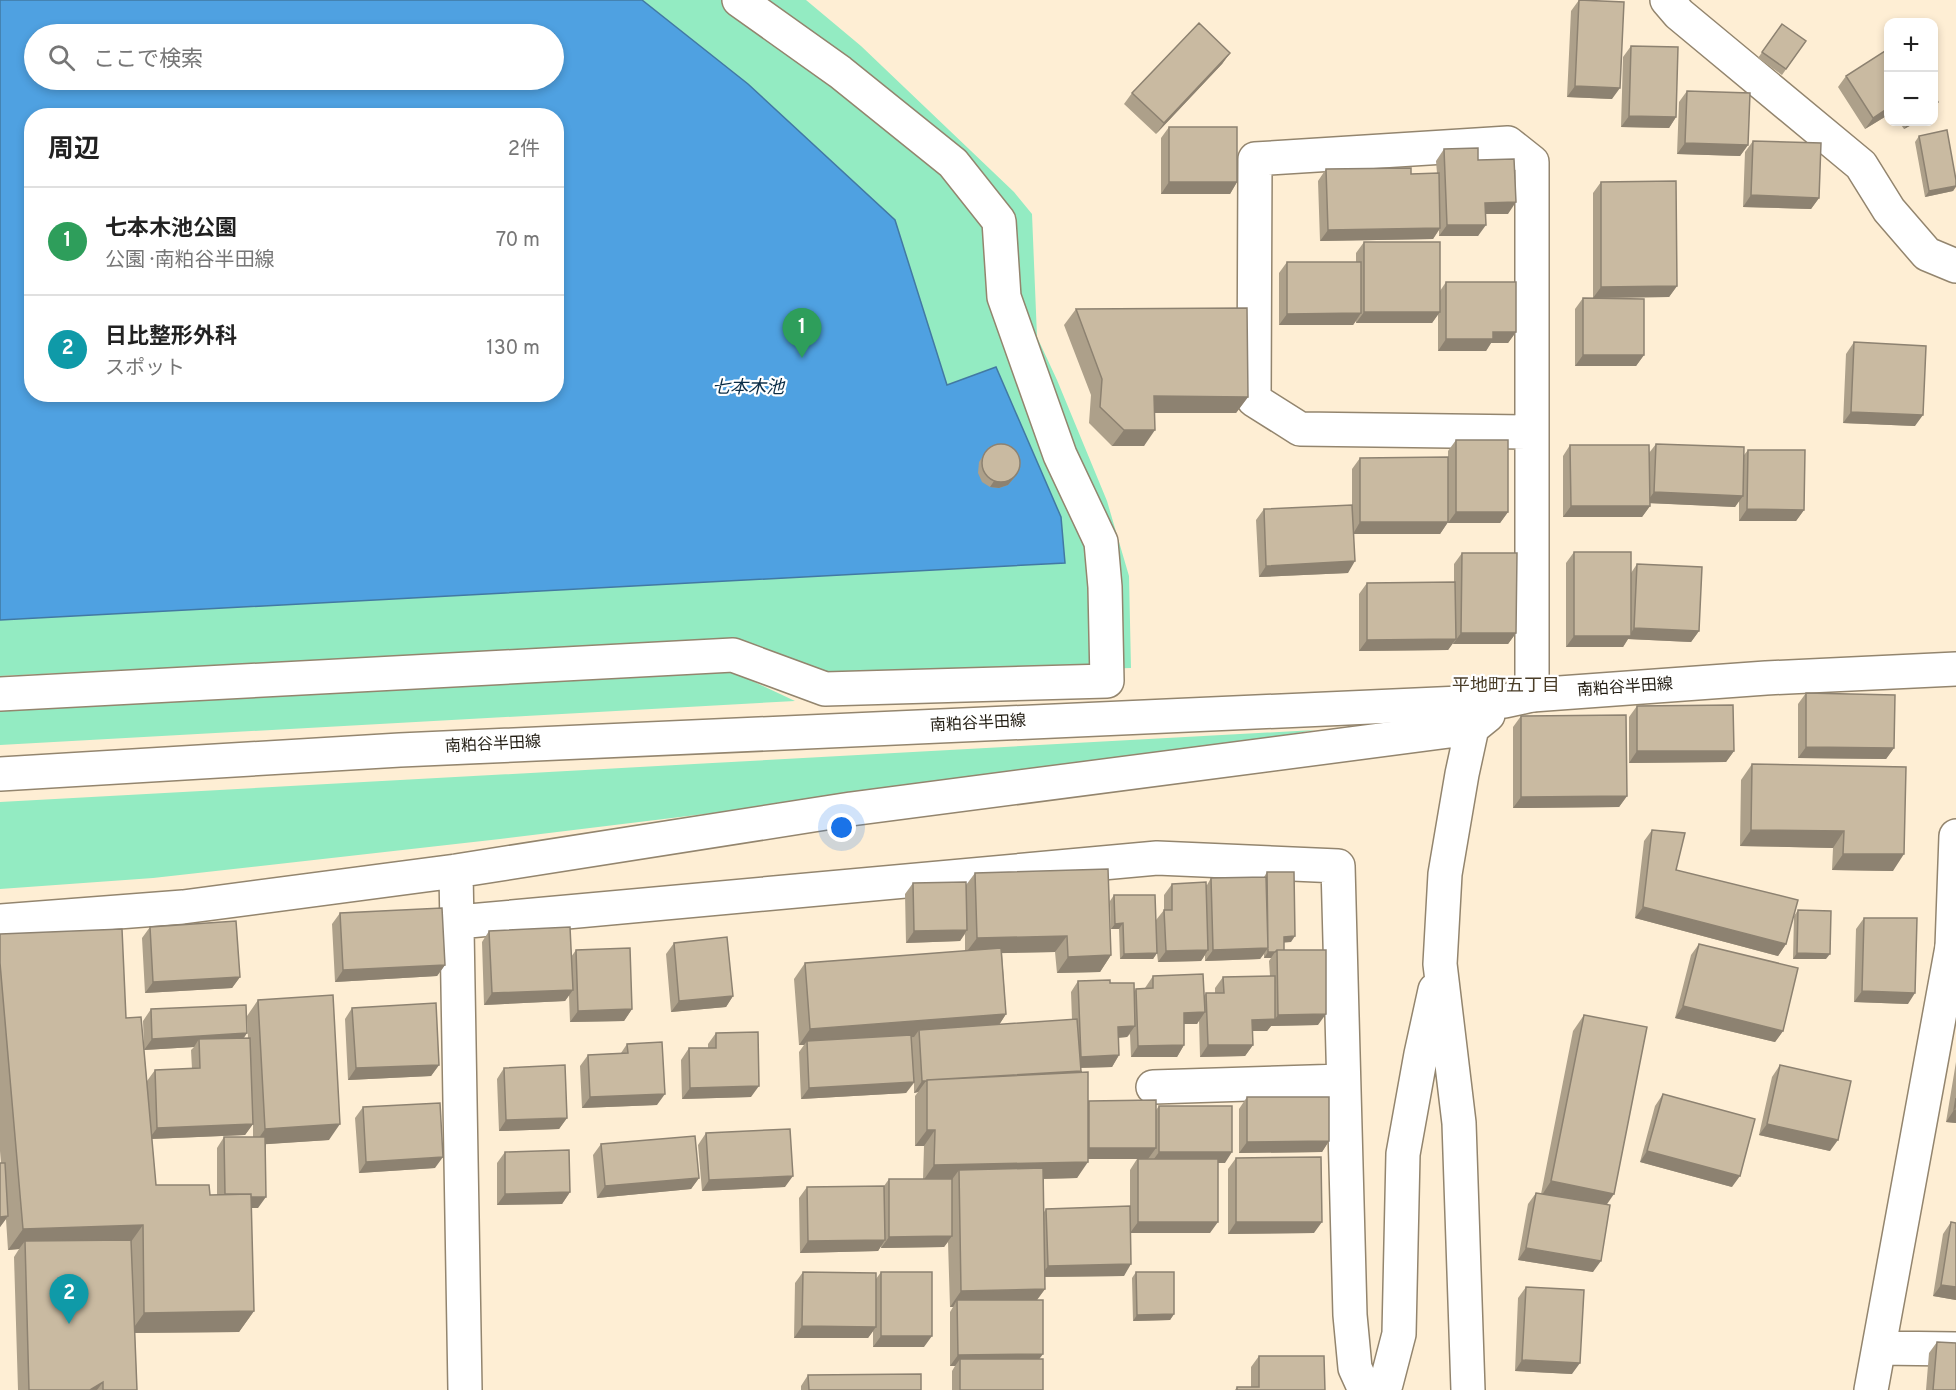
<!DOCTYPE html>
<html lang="ja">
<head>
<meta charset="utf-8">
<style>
  body { margin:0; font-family:Overpass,"Noto Sans JP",sans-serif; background:#f2f2f2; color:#222 }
  .controls { position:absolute; right:18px; top:18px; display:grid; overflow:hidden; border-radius:12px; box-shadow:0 3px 9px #0003 }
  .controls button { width:54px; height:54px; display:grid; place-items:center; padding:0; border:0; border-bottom:2px solid #e0e0e0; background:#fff; color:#222; font:30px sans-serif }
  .you { position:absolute; left:842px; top:828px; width:21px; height:21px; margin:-15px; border:4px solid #fff; border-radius:50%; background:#1a73e8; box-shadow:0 0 0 9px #1a73e833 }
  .badge { display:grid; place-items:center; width:39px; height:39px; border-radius:50%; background:#7c3aed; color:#fff; font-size:20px; font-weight:700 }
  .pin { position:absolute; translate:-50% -50px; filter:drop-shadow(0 2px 3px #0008) }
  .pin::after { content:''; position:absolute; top:32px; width:21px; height:18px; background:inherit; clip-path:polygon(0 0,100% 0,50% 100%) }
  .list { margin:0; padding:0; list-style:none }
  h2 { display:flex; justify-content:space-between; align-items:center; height:78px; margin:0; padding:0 24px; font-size:26px }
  h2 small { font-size:20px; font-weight:400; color:#767676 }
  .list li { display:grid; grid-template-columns:39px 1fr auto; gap:18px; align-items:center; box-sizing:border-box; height:108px; padding:0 24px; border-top:2px solid #e0e0e0 }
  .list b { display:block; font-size:22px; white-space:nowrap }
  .list p { margin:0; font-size:20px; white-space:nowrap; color:#767676 }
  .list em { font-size:20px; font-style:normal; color:#767676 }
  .icon { flex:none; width:33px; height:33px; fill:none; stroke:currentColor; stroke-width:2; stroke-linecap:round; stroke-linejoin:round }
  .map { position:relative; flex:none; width:1956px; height:1390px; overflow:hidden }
  .search { position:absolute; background:#fff; box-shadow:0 3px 9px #0003; left:24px; top:24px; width:540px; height:66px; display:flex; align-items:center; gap:15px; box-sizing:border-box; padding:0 21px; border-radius:33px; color:#767676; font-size:22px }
  .panel { position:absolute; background:#fff; box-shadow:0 3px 9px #0003; left:24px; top:108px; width:540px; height:294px; border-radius:24px }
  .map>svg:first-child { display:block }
  .green { fill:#93ebc2; fill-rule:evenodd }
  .water { fill:#4fa1e1; stroke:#4279a3; stroke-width:1.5; fill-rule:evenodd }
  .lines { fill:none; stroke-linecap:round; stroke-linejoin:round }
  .minor-casing { stroke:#93856e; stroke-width:36 }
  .major-casing { stroke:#93856e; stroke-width:36 }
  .minor { stroke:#fff; stroke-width:33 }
  .major { stroke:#fff; stroke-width:33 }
  .wall { fill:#ada08a; fill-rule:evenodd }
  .shaded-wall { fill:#8d8271 }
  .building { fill:#c9baa1; stroke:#8d8271; stroke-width:1.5 }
  .labels { text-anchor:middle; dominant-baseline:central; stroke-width:4.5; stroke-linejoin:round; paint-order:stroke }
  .street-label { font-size:16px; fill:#221d13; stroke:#fff }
  .water-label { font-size:18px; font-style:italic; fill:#0a2d47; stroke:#fff }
  .neighbourhood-label { font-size:18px; fill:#4a3d28; stroke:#fff }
</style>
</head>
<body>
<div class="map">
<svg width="1956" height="1390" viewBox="0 0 1956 1390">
  <rect width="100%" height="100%" fill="#feeed4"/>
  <path class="green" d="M0,0h806l55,46 153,146 18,22 5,123 20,43 50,121 22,75 2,92 -306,9 -89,-36 -736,35zM34,34h520v46h-520zM32,116h524v278h-524z
    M731,671l64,30 -795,44v-34z
    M1315,730l-217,36 -598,73 -347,39 -153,11v-87z"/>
  <path class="water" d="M0,0h642l106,84 147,136 52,165 49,-18 65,150 4,46 -1065,57zM34,34h520v46h-520zM32,116h524v278h-524z"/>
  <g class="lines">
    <defs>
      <path id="minor" d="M1667,0l12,14 182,151 28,45 38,44 29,12
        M1531,432l-231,-3 -46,-29 1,-241 253,-16 24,19v533
        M0,694l733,-39 92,34 282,-8 -2,-94 -4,-45 -41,-87 -56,-158 -5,-76 -46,-58 -113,-91 -101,-72
        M456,871l9,519
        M0,921l183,-14 273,-36 395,-62 621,-81
        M458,922l699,-64 181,8 12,449 5,53 10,22
        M1153,1087l190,-6
        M1879,1348l77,1
        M1381,1390l5,-6 13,-50 4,-180 18,-100 14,-64
        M1468,1390l-9,-267 -19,-159 5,-90 17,-100 10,-46 16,-13
        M1871,1390l81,-443"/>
      <path id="major" d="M0,774l400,-24 1105,-49 27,-6 234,-17 190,-9
        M1956,836l-4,111 4,4"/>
    </defs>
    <use href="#minor" class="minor-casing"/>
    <use href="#major" class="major-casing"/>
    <use href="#minor" class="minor"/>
    <use href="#major" class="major"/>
  </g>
  <path class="wall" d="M1579,0l33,99 -45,-2 4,-86z
    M1782,24l24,17 -24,34 -24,-17z
    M1631,46l45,71 -7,11 -48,-1 2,-70z
    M1230,53l-8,11 -66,70 -32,-30 8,-11z
    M1846,76l42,39 -23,14 -27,-42z
    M1687,91l61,54 -8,11 -63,-2 2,-52z
    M1899,122h18l-13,7z
    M1169,127l68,55 -7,12h-69v-56z
    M1919,136l37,44v7l-3,4 -28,6 -10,-55z
    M1753,141l66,57 -8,11 -68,-2 2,-55z
    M1444,149l34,11 30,54h-22l-8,22h-39v-6l-6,9 -113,2 -2,-60 8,-12 85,5 26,-1 -1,-12z
    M1601,182l76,104 -8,11 -76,1v-105z
    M1364,242l76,49 6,-9 70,50 -8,11h-17l-5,8h-48v-37l-6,9h-76v-2l-3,4h-74v-52l8,-11h69v-9z
    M1583,298l61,57 -8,11h-61v-57z
    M1076,309l172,88 -12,16h-81l-11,33h-32l-23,-23 2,-28 -27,-70z
    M1854,342l61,84 -72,-3 3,-69z
    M1456,440l52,72 -8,11h-52v-72z
    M1656,444l88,11 4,-5 56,60 -8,11h-57v-21l-4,7 -85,-4v3l-8,11h-79v-61l7,-11 79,8z
    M989,447l25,31 -6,7 -9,3 -9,-1 -8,-5 -4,-9 1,-11z
    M1360,458l88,64 -8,12h-86l-6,39 -89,4 -3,-57 8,-11 88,-3v-37z
    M1574,552l57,21 6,-9 62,67 -8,11 -63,-3 -5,8h-57v-84z
    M1462,553l54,80 -8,11h-55v-1l-5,7 -89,1v-57l8,-11 87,-1v-18z
    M1806,693l88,55 -8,11 -88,-1v-54z
    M1637,706l97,45 -8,11 -97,1v-46z
    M1521,716l106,80 -8,11 -106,1v-81z
    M1752,764l154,3 -13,104 -61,-1 1,-22 -93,-2 1,-66z
    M1652,830l24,40 110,74 -8,12 -143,-38 9,-77z
    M1267,872l24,70h-7v8l34,75 -47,1 -4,5h-15l1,14 -8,11 -45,1 -1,-37 -2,4h-13v21l-7,12h-46l-1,-23 -3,3 -8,1v17l-7,12 -31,1v3l-1,1 8,30 68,8 3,-4 66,57h-7l-8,70h-79l-7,43 -79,1v12l-8,11 2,59 4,31h-91v-19l3,-5h-5v-54l3,-5h-3l-2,-65 -4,5 -63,1v-2l-3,5 -78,2 -1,-55 8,-11 77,-1 5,-7h34l1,-33h-9v-50l3,-4 -4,1v-10l-8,10 -105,6 -2,-47 5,-7h-5l-5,-66 11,-16 160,-12v-17l-5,7 -54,2 -1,-49 8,-11 53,2 9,-12 136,82 -11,17 -43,1 -2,-21 -53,1 4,61 -7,11 73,-5 -1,-28 7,-11 32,2 24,9 2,-3 9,-1 8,-12 51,20 2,-3h9v-5l8,-11 47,-1 -1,-15 2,-3h-7v-4l-4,5 -55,2v-6l-4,6 -43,1 -1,-9 -4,6h-33l-1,-30h-8l-1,-28 4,-6 42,25 8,-10v-15l8,-11 35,1 4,-7 53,-1zM1088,1159h49l-7,11v36l-84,3 -2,3v-33l33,-1z
    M1798,910l28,49h-33l1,-43z
    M340,913l105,52 -8,11 -102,6 -3,-58z
    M1864,918l44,86 -54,-2 2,-73z
    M150,927l90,50 -8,11 -87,5 -3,-55z
    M489,931l82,26 5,-7 56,59 -8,12 -54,1 -1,-27 -4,6 -81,4 -2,-63z
    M0,934l144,113 -1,-26 8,-12 96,24 -3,5h4l-1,-22 11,-16 71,140 -63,4 -8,64h-7l3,103 -15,21 -104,1 2,57h-119l-4,-133 5,-8 -11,1 -2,-31 -6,8v-64h1l-1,-12zM194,1047l-3,3 1,19 -37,1 -8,11 -3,-31zM253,1124v13h-29l-7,11v47h-7l-54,-10 -4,-46 93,-4z
    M674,943l59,53 -7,11 -55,5 -5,-58z
    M1699,944l84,87 -8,11 -100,-24 16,-63z
    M352,1008l87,57 -8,11 -83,4 -3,-61z
    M1584,1015l22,190 -13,67 -75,-12 10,-56 8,-11 5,1 32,-163z
    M716,1033l35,64 -69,2 -1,-39 8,-12h19v-4z
    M627,1044l30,61 -75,3 -2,-42 8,-11 33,-2z
    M1956,1062v61l-10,-1z
    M1780,1065l50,86 -71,-16 13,-58z
    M504,1068l63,50 -8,11 -60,2 -2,-52z
    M1663,1094l69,93 -92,-25 15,-56z
    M1247,1097l82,44 -7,11 -83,1v-44z
    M363,1107l72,61 -76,5 -4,-55z
    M706,1133l79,54 -83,4 -4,-46z
    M601,1144l98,34 -8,11 -94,9 -4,-43z
    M505,1152l65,40 -8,12 -65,1v-42z
    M1236,1158l78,75 -86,1v-65z
    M1951,1222l5,78 -23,-4 10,-62z
    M803,1272l73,7 5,-7 43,75h-51v-16l-5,7h-74l1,-55z
    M1136,1272l38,42 -4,6 -37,1 -1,-43z
    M1526,1287l46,87 -57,-3 3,-73z
    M1937,1342l19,48h-30l3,-37z
    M1259,1356l66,34h-90l2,-3h14v-20z
    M808,1375l113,15h-120v-4z"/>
  <path class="shaded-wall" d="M1230,53l-8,11 -66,70 8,-11z
    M1575,86l45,2 -8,11 -45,-2z
    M1888,108v7l-23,14 8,-11z
    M1629,116l47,1 -7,11 -48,-1z
    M1910,122h7l-13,7z
    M1685,143l63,2 -8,11 -63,-2z
    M1169,182h68l-7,12h-69z
    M1956,186l-3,5 -28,6 4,-6z
    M1751,195l68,3 -8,11 -68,-2z
    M1516,202l-8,12h-31l8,-11z
    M1447,225h39l-8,11h-39z
    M1440,228l-7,11 -113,2 8,-11z
    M1677,286l-8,11 -76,1 8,-11z
    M1364,312h76l-8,11h-76z
    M1361,313l-8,12h-74l8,-11z
    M1493,332h23l-8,11h-17l-5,8h-48l8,-12z
    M1583,355h61l-8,11h-61z
    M1154,396l94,1 -12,16h-93z
    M1851,412l72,3 -8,11 -72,-3z
    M1124,430h31l-11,16h-32z
    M1018,473l-10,12 -9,3 -9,-1 4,-6z
    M1654,492l89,4 -8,11 -89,-4z
    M1571,506h79l-8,11h-79z
    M1747,509l57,1 -8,11h-57z
    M1456,512h52l-8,11h-52z
    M1360,522h88l-8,12h-87z
    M1355,561l-7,12 -89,4 7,-11z
    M1634,628l65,3 -8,11 -63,-3 -5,8h-57l8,-11h55z
    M1461,633h55l-8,11h-55z
    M1456,639l-8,11 -89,1 8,-11z
    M1806,747l88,1 -8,11 -88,-1z
    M1637,751h97l-8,11 -97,1z
    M1627,796l-8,11 -106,1 8,-11z
    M1751,830l93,1 -11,17 -93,-2z
    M1843,854h61l-11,17 -61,-1z
    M1643,907l143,37 -8,12 -143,-38z
    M1123,923l-4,6h-8l4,-5z
    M967,930l-7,11 -54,2 8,-12z
    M1067,936l-12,16 -90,2 12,-16z
    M1295,936l-4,6 -11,1 4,-6z
    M1268,948l-8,11 -55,2 8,-11z
    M1208,950l-7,11 -43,1 8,-11z
    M1268,952h7l-4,6h-7z
    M1157,953l-4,6h-33l4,-5z
    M1797,953l33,1 -4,5h-33z
    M1111,955l-11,17 -43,1 11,-16z
    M445,965l-8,11 -102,6 8,-12z
    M240,977l-8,11 -87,5 8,-11z
    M573,990l-8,11 -81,4 8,-12z
    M1862,991l53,2 -7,11 -54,-2z
    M733,996l-7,11 -55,5 8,-11z
    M1683,1006l100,25 -8,11 -100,-24z
    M632,1009l-8,12 -54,1 8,-11z
    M1205,1012l-8,12h-21l8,-11z
    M1006,1014l-11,17 -76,-1 -5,7 -107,8v-4l-3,4h-5l11,-16z
    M1326,1014l-8,11 -47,1 -4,5h-23l8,-11 23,-1 3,-4z
    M1135,1026l-8,11 -17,1 8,-11z
    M247,1033l-8,11 -40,-5 -5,8 -50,3 8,-11z
    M1184,1045l-7,12h-46l7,-11z
    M1208,1045h45l-8,11 -45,1z
    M1119,1055l-7,12 -39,1 8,-11z
    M439,1065l-8,11 -83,4 8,-12z
    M1081,1071l-8,11 -146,-1z
    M922,1081h4l-8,11 -4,1z
    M914,1082l-8,11 -105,6 8,-11z
    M759,1086l-8,11 -69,2 8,-11z
    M665,1094l-8,11 -75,3 8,-11z
    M1954,1110l2,1v12l-10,-1z
    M567,1118l-8,11 -60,2 7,-11z
    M253,1124l-8,11 -96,4 8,-11z
    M340,1124l-11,16 -75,5 11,-16z
    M1767,1124l71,16 -8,11 -71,-16z
    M927,1130h8l-11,16h-9z
    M1329,1141l-7,11 -83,1 8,-11z
    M1089,1148h67l-8,11h-67z
    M1647,1151l93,25 -8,11 -92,-25z
    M1159,1152h73l-7,11h-74z
    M443,1157l-8,11 -76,5 7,-11z
    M1088,1162l-11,16 -118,3v-11l-8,11h-28l11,-16z
    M793,1176l-8,11 -83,4 7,-11z
    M699,1178l-8,11 -94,9 8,-12z
    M1551,1181l63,13 -11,16 -63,-12z
    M570,1192l-8,12 -65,1 8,-11z
    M225,1197h41l-8,11h-41z
    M8,1216l-8,11v-10z
    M1138,1222h80l-8,11h-80z
    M1236,1222h86l-8,11 -86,1z
    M143,1225l-15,21 -103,-5 -6,8 -11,1 15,-21z
    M952,1236l-8,11 -63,1 8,-11z
    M885,1240l-7,11 -78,2 8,-12z
    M1526,1248l75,13 -8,11 -75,-12z
    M1131,1264l-7,12 -84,1 8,-11z
    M1941,1285l15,2v13l-23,-4z
    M1045,1289l-12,16 -76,-5 -4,7h-3l11,-16z
    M254,1311l-15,21 -109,1 14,-20z
    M1174,1314l-4,6 -37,1 4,-6z
    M802,1326l74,1 -8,11h-74z
    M881,1336h51l-8,11h-51z
    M1043,1354l-8,11 -75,-6 -5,7h-5l8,-11z
    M1522,1360l58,3 -8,11 -57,-3z
    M103,1382l-6,8h-7z"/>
  <path class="building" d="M1579,0l45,2 -4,86 -45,-2z
    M1199,23l31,30 -66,70 -32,-30z
    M1782,24l24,17 -20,28 -24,-17z
    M1631,46l47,1 -2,70 -47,-1z
    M1888,49v59l-15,10 -27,-42z
    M1687,91l63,2 -2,52 -63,-2z
    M1934,95l4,7 -4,3z
    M1169,127h68v55h-68z
    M1947,130l9,50v6l-27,5 -10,-55z
    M1753,141l68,2 -2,55 -68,-3z
    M1478,148v12l36,-1 2,43 -31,1 1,22h-39l-3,-76z
    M1411,168v6l28,-1 1,55 -112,2 -2,-61z
    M1676,181l1,105 -76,1v-105z
    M1364,242h76v70h-76z
    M1287,262h74v51l-74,1z
    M1446,282h70v50h-23v7h-47z
    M1583,298l61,1v56h-61z
    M1247,308l1,89 -94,-1 1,34h-31l-24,-23 2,-28 -26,-70z
    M1854,342l72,4 -3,69 -72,-3z
    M1456,440h52v72h-52z
    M982 463a19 19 0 1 1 38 0a19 19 0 1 1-38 0Z
    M1656,444l88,3 -1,49 -89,-4z
    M1570,445h79l1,61h-79z
    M1748,450h57l-1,60 -57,-1z
    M1448,457v65h-88v-64z
    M1352,505l3,56 -89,5 -2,-57z
    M1574,552h57v84h-57z
    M1462,553h55l-1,80h-55z
    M1637,564l65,3 -3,64 -65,-3z
    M1455,582l1,57 -89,1v-57z
    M1806,693l89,2 -1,53 -88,-1z
    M1733,705l1,46h-97v-45z
    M1626,715l1,81 -106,1v-81z
    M1752,764l154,3 -2,87h-61l1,-23 -93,-1z
    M1652,830l33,3 -9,37 122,30 -12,44 -143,-37z
    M1108,869l3,86 -43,2 -1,-21 -90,2 -2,-65z
    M1267,872h27l1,64 -11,1v13h-7l-2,2h-7z
    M1266,877l2,71 -55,2 -2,-72z
    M966,882l1,48 -53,1 -1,-48z
    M1206,882l2,68 -42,1 -2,-41h8v-26z
    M1114,895h41l2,58 -33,1 -1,-31 -8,1z
    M442,908l3,57 -102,5 -3,-57z
    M1798,910l33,1 -1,43 -33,-1z
    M1864,918h53l-2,75 -53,-2z
    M236,921l4,56 -87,5 -3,-55z
    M570,927l3,63 -81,3 -3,-62z
    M122,929l4,89 15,-1 15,168h53l1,10 41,-1 3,117 -110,2 -1,-88 -120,4 -23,-266v-29z
    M727,937l6,59 -54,5 -5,-58z
    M1699,944l99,24 -15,63 -100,-25z
    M630,948l2,61 -54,2 -2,-61z
    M1001,948l5,66 -196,15 -5,-66z
    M1277,950h49v64l-48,1z
    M1203,974l2,38 -21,1v32l-46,1 -2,-57 17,-1v-12z
    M1275,976v43l-23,1 1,25h-45l-2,-52h18l-1,-16z
    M1110,980v3h24l1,43 -17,1 1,28 -38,2 -3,-76z
    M333,995l7,129 -75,5 -7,-129z
    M436,1003l3,62 -83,3 -4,-60z
    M246,1005l1,28 -95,6 -1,-30z
    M1584,1015l63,12 -33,167 -63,-13z
    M1077,1019l4,52 -154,9v1h-5l-3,-51z
    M758,1032l1,54 -69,2 -1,-40h27v-15z
    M911,1035l3,47 -105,6 -2,-47z
    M250,1038l3,86 -96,4 -2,-58 45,-2 -1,-29z
    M662,1042l3,52 -75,3 -2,-42 40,-2 -1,-9z
    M565,1065l2,53 -61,2 -2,-52z
    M1780,1065l71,16 -13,59 -71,-16z
    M1088,1072v90l-154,3 1,-35h-8v-50z
    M1663,1094l92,25 -15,57 -93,-25z
    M1247,1097h82v44l-82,1z
    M1956,1098v13l-2,-1z
    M1156,1100v48h-67v-47z
    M440,1103l3,54 -77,5 -3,-55z
    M1159,1106h73v46h-73z
    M790,1129l3,47 -84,4 -3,-47z
    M695,1136l4,42 -94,8 -4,-42z
    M224,1137h41l1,60h-15v-3h-26z
    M569,1150l1,42 -65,2v-42z
    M1321,1157l1,65h-86v-64z
    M1138,1159h80v63h-80z
    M0,1163h5l3,53 -8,1z
    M1043,1168l2,121 -84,2 -2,-121z
    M889,1179h63v57l-63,1z
    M884,1186l1,54 -77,1 -1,-54z
    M1536,1193l74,12 -9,56 -75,-13z
    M1130,1206l1,58 -83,2 -2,-57z
    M1951,1222l5,1v64l-15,-2z
    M131,1240l6,150h-34v-8l-13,8h-61l-4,-149z
    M803,1272l73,1v54l-74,-1z
    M881,1272h51v64h-51z
    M1136,1272h38v42l-37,1z
    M1526,1287l58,3 -4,73 -58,-3z
    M957,1300h86v54l-85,1z
    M1937,1342l19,1v47h-23z
    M1259,1356h65l1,34h-88v-3h22z
    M960,1359h83v31h-83z
    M921,1374v16h-112l-1,-15z"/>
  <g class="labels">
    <g class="street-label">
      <text transform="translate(1625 688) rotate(-4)">南粕谷半田線</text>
      <text transform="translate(978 724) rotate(-3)">南粕谷半田線</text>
      <text transform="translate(493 745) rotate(-3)">南粕谷半田線</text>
    </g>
    <g class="water-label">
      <text x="748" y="388">七本木池</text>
    </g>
    <g class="neighbourhood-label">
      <text x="1506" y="686">平地町五丁目</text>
    </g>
  </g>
</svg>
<div class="controls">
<button>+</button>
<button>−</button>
</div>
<div class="you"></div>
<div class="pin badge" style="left:802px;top:358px;background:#2e9e5b">1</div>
<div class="pin badge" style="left:69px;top:1324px;background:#0f9aa8">2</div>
<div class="search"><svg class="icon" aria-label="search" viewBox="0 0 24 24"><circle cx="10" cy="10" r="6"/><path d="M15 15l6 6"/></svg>ここで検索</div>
<section class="panel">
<h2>周辺<small>2件</small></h2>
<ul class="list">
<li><span class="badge" style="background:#2e9e5b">1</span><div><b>七本木池公園</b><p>公園 · 南粕谷半田線</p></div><em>70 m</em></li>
<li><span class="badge" style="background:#0f9aa8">2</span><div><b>日比整形外科</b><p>スポット</p></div><em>130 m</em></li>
</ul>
</section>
</div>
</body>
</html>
